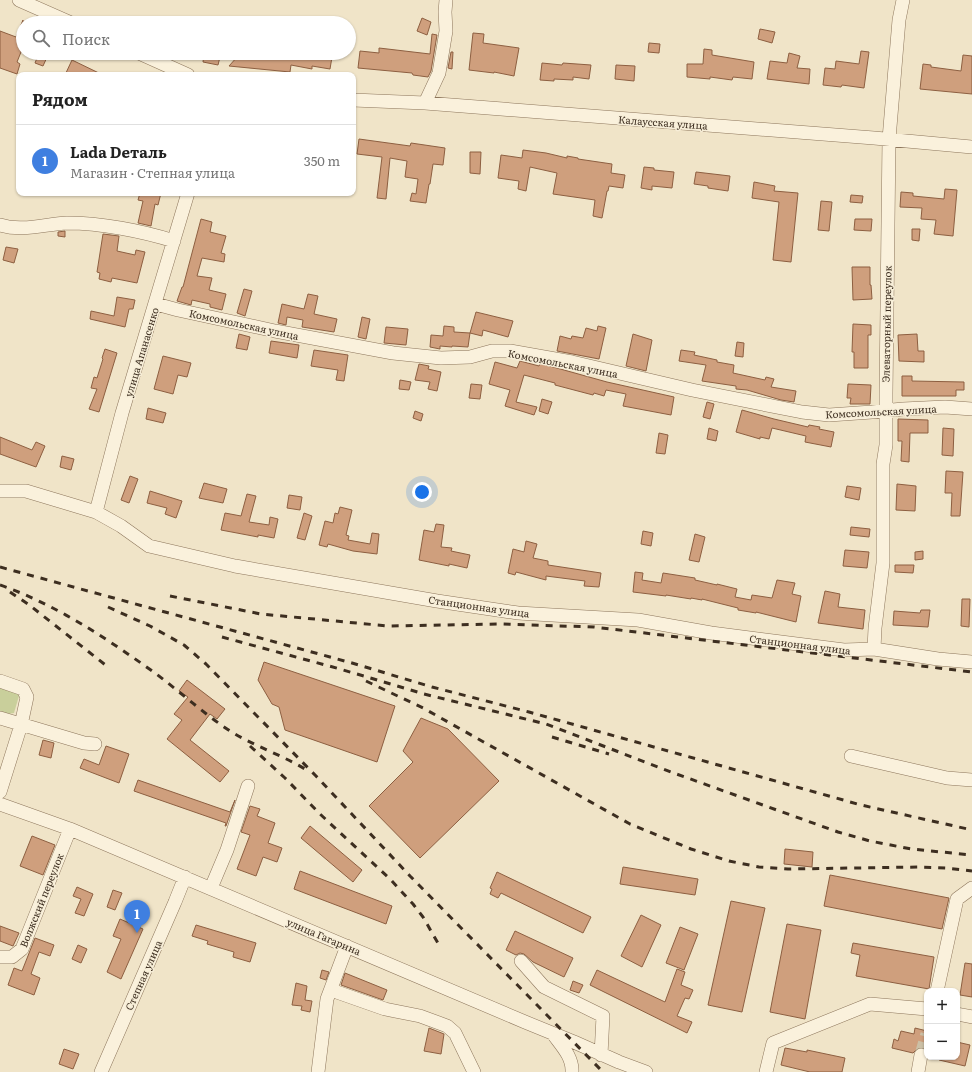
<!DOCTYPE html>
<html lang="ru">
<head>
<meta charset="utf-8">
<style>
  body { margin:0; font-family:Literata,serif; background:#f2f2f2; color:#222 }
  .controls { position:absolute; right:12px; bottom:12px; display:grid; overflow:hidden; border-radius:8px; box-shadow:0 1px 3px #0004 }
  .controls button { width:36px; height:36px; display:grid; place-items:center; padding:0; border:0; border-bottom:1px solid #e0e0e0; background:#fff; color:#222; font:20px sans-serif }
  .you { position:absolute; left:422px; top:492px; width:14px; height:14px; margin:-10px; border:3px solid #fff; border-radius:50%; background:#1a73e8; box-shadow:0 0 0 6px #1a73e833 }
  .badge { display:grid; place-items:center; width:26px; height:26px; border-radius:50%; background:#1a73e8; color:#fff; font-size:13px; font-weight:700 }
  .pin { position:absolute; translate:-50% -33px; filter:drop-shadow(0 1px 2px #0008) }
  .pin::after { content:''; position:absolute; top:21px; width:14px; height:12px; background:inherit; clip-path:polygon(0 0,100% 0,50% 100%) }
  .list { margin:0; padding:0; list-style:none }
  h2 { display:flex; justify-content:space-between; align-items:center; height:52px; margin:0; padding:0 16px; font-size:17px }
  h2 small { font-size:13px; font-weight:400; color:#767676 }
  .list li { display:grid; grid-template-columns:26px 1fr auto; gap:12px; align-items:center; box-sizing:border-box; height:72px; padding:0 16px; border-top:1px solid #e0e0e0 }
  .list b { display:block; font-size:15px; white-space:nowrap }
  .list p { margin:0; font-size:13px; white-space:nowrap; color:#767676 }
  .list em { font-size:13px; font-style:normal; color:#767676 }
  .icon { flex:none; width:22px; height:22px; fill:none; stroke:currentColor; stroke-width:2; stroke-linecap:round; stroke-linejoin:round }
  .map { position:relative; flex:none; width:972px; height:1072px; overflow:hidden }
  .search { position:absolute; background:#fff; box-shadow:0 1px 3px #0004; left:16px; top:16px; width:340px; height:44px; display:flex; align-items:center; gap:10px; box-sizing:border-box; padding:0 14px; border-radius:22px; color:#767676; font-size:15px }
  .panel { position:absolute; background:#fff; box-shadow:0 1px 3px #0004; left:16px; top:72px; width:340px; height:124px; border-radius:8px }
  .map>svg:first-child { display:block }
  .green { fill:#c9cf9b }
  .building { fill:#cf9f7d; stroke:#8d5f41 }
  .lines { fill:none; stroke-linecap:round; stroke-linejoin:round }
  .minor-tunnel { stroke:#ccc0a6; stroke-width:13; stroke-dasharray:13 6; stroke-linecap:butt }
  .minor-casing { stroke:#8d765c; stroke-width:14 }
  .minor { stroke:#faf1dc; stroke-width:13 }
  .rail { stroke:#3d2e20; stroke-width:3; stroke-dasharray:7 7; stroke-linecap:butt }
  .labels { text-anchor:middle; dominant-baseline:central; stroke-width:3; stroke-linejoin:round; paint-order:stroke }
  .street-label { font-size:10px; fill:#3d2e20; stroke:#f7eed8 }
</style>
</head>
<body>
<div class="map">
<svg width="972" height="1072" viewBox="0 0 972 1072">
  <rect width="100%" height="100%" fill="#f0e4c8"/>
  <path class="green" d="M0,685l17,6 2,5 -5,17 -6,1 -8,-2z"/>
  <path class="building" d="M422,18l9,4 -4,13 -10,-4z
    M23,20v27l-6,15 3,2 -3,10 -17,-6v-37l16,6z
    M760,29l15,3 -3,11 -14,-4z
    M473,33l11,1 -1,9 36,5 -5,28 -20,-4v1l-25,-3z
    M432,34l5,1 -6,36 -3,6 -15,-2 -1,-2 -54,-5 2,-17 19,2v-5l51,6z
    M649,43l11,1 -1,9 -11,-1z
    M704,49l8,1v5l42,7 -2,17 -19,-2 -1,3 -22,-3v2l-23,-2v-13h16z
    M861,51l8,1 -5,36 -22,-3 -1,2 -18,-2 2,-17 10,1 1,-8 23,3z
    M451,52h2l-1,17 -4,-1z
    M39,53l9,2 -5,11 -8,-3z
    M204,53h17l-3,12 -15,-3z
    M262,53h52v1l18,3 -2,12 -18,-3v3l-21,-4 -1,7 -61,-6 9,-10 24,2z
    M789,53l11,3 -3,12 13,1 -1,15 -42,-5 3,-18 17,2z
    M963,55l9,1v38l-52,-5 3,-25 8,1v2l30,4z
    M72,60l31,15h-38z
    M542,63l20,2 1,-2 28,2 -2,14 -16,-2v3l-19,-1v2l-14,-1z
    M616,65l19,1 -1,15 -19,-2z
    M359,139l51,7 1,-3 34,5 -2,17 -10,-1 -3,20h-1l-3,19 -16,-2 2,-8 4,1 2,-15 -13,-2 2,-16 -17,-3 -4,41 -9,-1 5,-41 -25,-3z
    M523,150l23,3 21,5v-2l11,2v1l34,5 -1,9 14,2 -2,13 -14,-2 -1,5h-1l-5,27 -9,-2 2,-16 -42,-6 4,-21 -27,-6 -4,24 -8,-2 1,-8 -21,-3 3,-23 21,3z
    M470,152h11l-1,22 -10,-1z
    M644,167l10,1v2l20,2 -2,16 -20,-2v4l-11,-2z
    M696,172l34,4 -2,15 -20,-3v-2l-14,-2z
    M754,182l21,4 -1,5 24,2 -7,69 -18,-2 6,-58 -27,-4z
    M945,189l12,1 -4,46 -19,-2 2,-14 -15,-1 1,-11 -22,-1 1,-15 12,1v3l31,3z
    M140,193h21l-3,12 -3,-1 -4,22 -13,-3 5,-22 -5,-1z
    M851,195l12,1 -1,7 -12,-1z
    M821,201l11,1 -3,29 -11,-1z
    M201,219l11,3 -2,10 16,4 -5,17 4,1 -1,8 -22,-4 -5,18 15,2 -3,12 17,4 -4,16 -12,-3v-3l-18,-4 -1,5 -14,-4 5,-14h1z
    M855,219h17l-1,12 -17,-1z
    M912,229h8l-1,12 -7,-1z
    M65,231v6l-7,-1v-4z
    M103,234l16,2 -2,15 18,4 1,-5 9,2 -8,31 -25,-5 -1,4 -12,-3 1,-6 -3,-1z
    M6,247l12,2 -4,14 -11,-3z
    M852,267h18v18h1l1,14 -19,1z
    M244,289l8,2 -7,25 -8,-3z
    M308,294l10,2 -4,18 23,5 -3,13 -32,-5 1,-7 -16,-3 -1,8 -8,-2 4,-19 22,5z
    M117,297l18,3 -2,9h-4l-4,18 -35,-8 1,-8 23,5z
    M476,312l37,9 -5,16 -25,-7 -1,6 -12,-3z
    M362,317l8,2 -4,20 -8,-2z
    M853,324l18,1v10h-3v33h-14v-16h-2z
    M444,326l10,1v5l16,1 -2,14 -16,-1v1l-12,-1v3l-10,-2 1,-12 12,1z
    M598,326l8,2 -7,31 -42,-8 3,-15 11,3 1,-3 11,2 3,-10 11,3z
    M386,327l22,2 -2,16 -22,-2z
    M239,334l11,3 -3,13 -11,-2z
    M633,334l19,6 -6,31 -20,-5z
    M917,334l1,17h6v11l-25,-1 -1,-26z
    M271,341l28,4 -2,13 -28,-5z
    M737,342l7,1 -1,14 -8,-1z
    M105,349l12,4 -18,59 -10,-3 8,-20 -6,-1 3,-11 3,1 6,-19 -1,-1z
    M314,350l34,5 -4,26 -8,-1 2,-10 -27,-4z
    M681,350l14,2 -1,3 23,5v2l17,3 -1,8 32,7 1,-3 8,2 -3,8 25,4 -2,11 -13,-2 -34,-10 -11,-1v-3l-34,-5 4,-16 -27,-4z
    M163,356l28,7 -4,14 -9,-2 -5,19 -19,-5z
    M520,361l19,5 1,-2 6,1 61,17 67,15 -3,18 -48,-9 3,-12 -20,-4 -2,6 -10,-3 -1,2 -38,-10v-2l-31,-8 -8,27 21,5 -3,8 -29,-9 5,-16 -21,-6 6,-22 22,6z
    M419,364l10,2 -1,3 13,3 -4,19 -9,-2 2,-7 -15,-2z
    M902,376h10v5l52,1v8h-8v6h-54z
    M400,380l11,2 -2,8 -10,-1z
    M471,384l11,1 -2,14 -11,-1z
    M848,384l23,1 -1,19h-20l1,-6h-4z
    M542,399l10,3 -4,12 -9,-3z
    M707,402l7,2 -4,15 -7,-2z
    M148,408l18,5 -3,10 -17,-4z
    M742,410l32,9 34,8 1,-2 11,2 -1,2 15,3 -3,15 -26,-5 1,-6 -34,-8 -3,11 -9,-2v2l-24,-7z
    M415,411l8,3 -2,7 -8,-3z
    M898,419l30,1v13h-18l-1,29 -8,-1 1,-20h-4z
    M709,428l9,3 -2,10 -9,-2z
    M943,428l11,1 -1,27 -11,-1z
    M659,433l9,2 -3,19 -9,-1z
    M0,437l32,13 4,-8 9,4 -9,21 -36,-13z
    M62,456l12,3 -3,11 -11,-3z
    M946,471l17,1 -3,44h-9l1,-23h-7z
    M130,476l8,3 -9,24 -8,-3z
    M204,483l23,6 -4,14 -24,-5z
    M897,484l19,2 -1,25 -19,-1z
    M847,486l14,2 -2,12 -14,-3z
    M150,491l32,10 -6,17 -11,-4 2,-6 -20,-5z
    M247,494l9,2 -7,26 20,3 1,-8 8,2 -4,19 -16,-3v2l-37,-7 4,-17 16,3z
    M289,495l13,2 -2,13 -13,-2z
    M340,507l12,3 -6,25 3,1 -1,4 22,4 2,-11 7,1 -2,20 -24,-3 -25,-7 -1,3 -8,-2 6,-24 8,2 2,-10 3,1z
    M304,513l8,3 -7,24 -8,-2z
    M436,524l8,1 -3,22 11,1 -1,3 19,4 -3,13 -18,-4v2l-30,-6 5,-30 10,2z
    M851,527l19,2 -1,8 -19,-2z
    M643,531l10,2 -2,13 -10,-2z
    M695,534l10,3 -6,25 -10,-2z
    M526,541l11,3 -4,14 15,3v4l53,8 -2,14 -15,-1 1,-5 -39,-5v4l-30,-8 -1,3 -7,-2 5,-24 11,3z
    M845,550l24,2 -2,16 -24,-2z
    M923,551v8l-8,1v-8z
    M895,565h19l-1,8 -18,-1z
    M635,572l8,1 -1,7 19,3 2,-10 32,5v2l22,5v-1l20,5 -2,8 16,3 1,-5 20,3 5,-18 18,3 -3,11 9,2 -5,26 -40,-10v1l-18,-3v-2l-36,-9v1l-11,-2v1l-25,-4v1l-33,-4z
    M825,591l15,3 -2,13 27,3 -2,19 -45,-6z
    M962,599h8l-1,28 -8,-1z
    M921,610h9l-2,17 -35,-2 1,-14 26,2z
    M264,662l131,44 -18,56 -92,-32 -6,-23 -7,-3 -14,-24z
    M187,680l38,29 -8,10 -7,-5 -20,26 39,31 -9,11 -53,-43 15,-19 -8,-6 14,-17 -9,-6z
    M421,718l27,11 51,52 -79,77 -51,-52 44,-44 -10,-11z
    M43,740l11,3 -3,15 -12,-3z
    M106,746l23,8 -10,29 -39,-15 4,-9 15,6z
    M138,780l92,32 5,-12 -9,26h-1l1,-3 -92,-32z
    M250,806l10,3 -3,7 18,7 -7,20 14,5 -5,14 -14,-5 -7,19 -19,-7 13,-34 -9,-3z
    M310,826l52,44 -9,12 -52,-44z
    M32,836l23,9 -12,30 -23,-9z
    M785,849l28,3 -1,15 -28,-3z
    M623,867l75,12 -3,16 -75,-11z
    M300,871l92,35 -6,18 -92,-35z
    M497,872l94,45 -8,16 -82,-40 -3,5 -8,-4 2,-5 -2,-1z
    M830,875l119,23 -7,31 -118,-23z
    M77,887l16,7 -9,22 -9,-3 6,-14 -8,-3z
    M113,890l9,3 -7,17 -8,-3z
    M731,901l34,7 -23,104 -34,-7z
    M641,915l20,10 -19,42 -21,-11z
    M120,919l23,10 -22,50 -14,-7 14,-33 -8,-3z
    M787,924l34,6 -16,89 -35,-7z
    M196,925l60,18 -6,19 -17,-5 1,-5 -27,-8 1,-3 -16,-5z
    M0,926l19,7 -6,13 -13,-5z
    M680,927l18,7 -14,36 -18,-7z
    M515,931l58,27 -9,19 -31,-15 -9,-8 -4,-1 -4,2 -10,-5z
    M35,938l19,7 -4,11 -11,-4 -8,22 9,4 -6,17 -26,-10 6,-17 8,3z
    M853,943l81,14 -5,32 -73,-13 4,-21 -9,-2z
    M78,945l9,4 -6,14 -9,-4z
    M965,963l7,1v33l-12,-2z
    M677,969l8,3 -4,13 12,5 -4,9 -4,-1 -8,18 15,6 -5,11 -97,-48 7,-15 68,32z
    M322,970l7,2 -3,8 -6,-2z
    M345,973l42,17 -4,10 -42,-15z
    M573,981l10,4 -4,8 -9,-3z
    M296,983l11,3 -2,14 7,1 -2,11 -9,-2 1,-4 -10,-1z
    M429,1028l15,6 -3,20 -17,-3z
    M915,1028l12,3v19l-4,-3h-4l-6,6 -21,-5 2,-9 4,2 3,-10 13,3z
    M957,1042l13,3 -5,21 -26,-6v-3h18z
    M785,1048l22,4v-2l38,8 -3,14h-32l-29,-7z
    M64,1049l15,5 -6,15 -14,-5z"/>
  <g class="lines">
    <path class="minor-tunnel" d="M921,1055l6,-21"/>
    <defs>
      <path id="minor" d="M19,0l52,23
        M139,53l49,22
        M353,100l72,3 449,35 98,9
        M425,103l14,-30 7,-42 -1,-19 1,-12
        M0,225c22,7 45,-1 67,-2 34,0 75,8 107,18
        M156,304l22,6 97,21 118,22 48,5 29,-1 22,-6h18l62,11 120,28 110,22 27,3 43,-3 31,-3 42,-2 27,2
        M0,491h26l70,21 25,14 28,20 86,20 202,35 81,12 120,7 73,13 133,17 30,-1 64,10 34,3
        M96,512l26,-99 66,-220
        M874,649l1,-21 8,-65v-99l3,-19v-51l3,-255 10,-119 4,-20
        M0,681l23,8 4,8 -6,28 -21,67
        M0,718l84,25 11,1
        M851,756l96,22 25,2
        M0,804l70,25 455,193 49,20 45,20 27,10
        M211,888l16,-38 21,-64
        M0,957h12l10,-8 48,-120
        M521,961l23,26 59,29 -2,39
        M331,990l54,19 35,7 27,10 8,7 19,39
        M937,991l20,-92 15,-11
        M957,1014l15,3
        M553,1034c8,11 20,23 19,38
        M101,1072l74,-170 10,-25
        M318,1072l9,-73 20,-53
        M766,1072l7,-29 97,-39 57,5
        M918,1072l3,-17"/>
    </defs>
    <use href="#minor" class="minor-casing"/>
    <use href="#minor" class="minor"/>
    <path class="rail" d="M0,567l352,96 80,24 97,25 332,93 111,25
      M0,585c57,20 106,53 155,88 24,18 47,39 72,56 24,16 53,25 78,40
      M10,592l18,12 80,63
      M170,596l91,18 127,12 112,-2 94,3 378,45
      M108,607l42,19 34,19 22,19 110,112 94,100 193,196
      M222,637l118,32 84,25 122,30 125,48 167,60 32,9 41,8 61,6
      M366,681l57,27 207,116 61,25 38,12 30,6 29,2 131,-2 27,1 26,3
      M552,737l57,17
      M250,746l35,32 35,36 70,65 23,25 10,13 16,28"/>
  </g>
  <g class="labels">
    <g class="street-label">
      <text transform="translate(663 122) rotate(4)">Калаусская улица</text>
      <text transform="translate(244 324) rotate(12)">Комсомольская улица</text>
      <text transform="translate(886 324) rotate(-89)">Элеваторный переулок</text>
      <text transform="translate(141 352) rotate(-73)">улица Апанасенко</text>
      <text transform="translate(563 363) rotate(11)">Комсомольская улица</text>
      <text transform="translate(881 411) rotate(-3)">Комсомольская улица</text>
      <text transform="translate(479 606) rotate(8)">Станционная улица</text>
      <text transform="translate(800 644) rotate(7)">Станционная улица</text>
      <text transform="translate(41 900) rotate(-68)">Волжский переулок</text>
      <text transform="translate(324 936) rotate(23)">улица Гагарина</text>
      <text transform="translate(143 975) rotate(-66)">Степная улица</text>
    </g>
  </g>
</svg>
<div class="controls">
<button>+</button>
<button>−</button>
</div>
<div class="you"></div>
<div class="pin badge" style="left:137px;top:933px;background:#3f7fe0">1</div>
<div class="search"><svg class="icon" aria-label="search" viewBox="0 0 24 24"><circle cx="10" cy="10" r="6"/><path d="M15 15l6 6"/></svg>Поиск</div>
<section class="panel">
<h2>Рядом<small></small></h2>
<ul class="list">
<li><span class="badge" style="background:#3f7fe0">1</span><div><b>Lada Dеталь</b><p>Магазин · Степная улица</p></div><em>350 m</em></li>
</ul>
</section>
</div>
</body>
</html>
